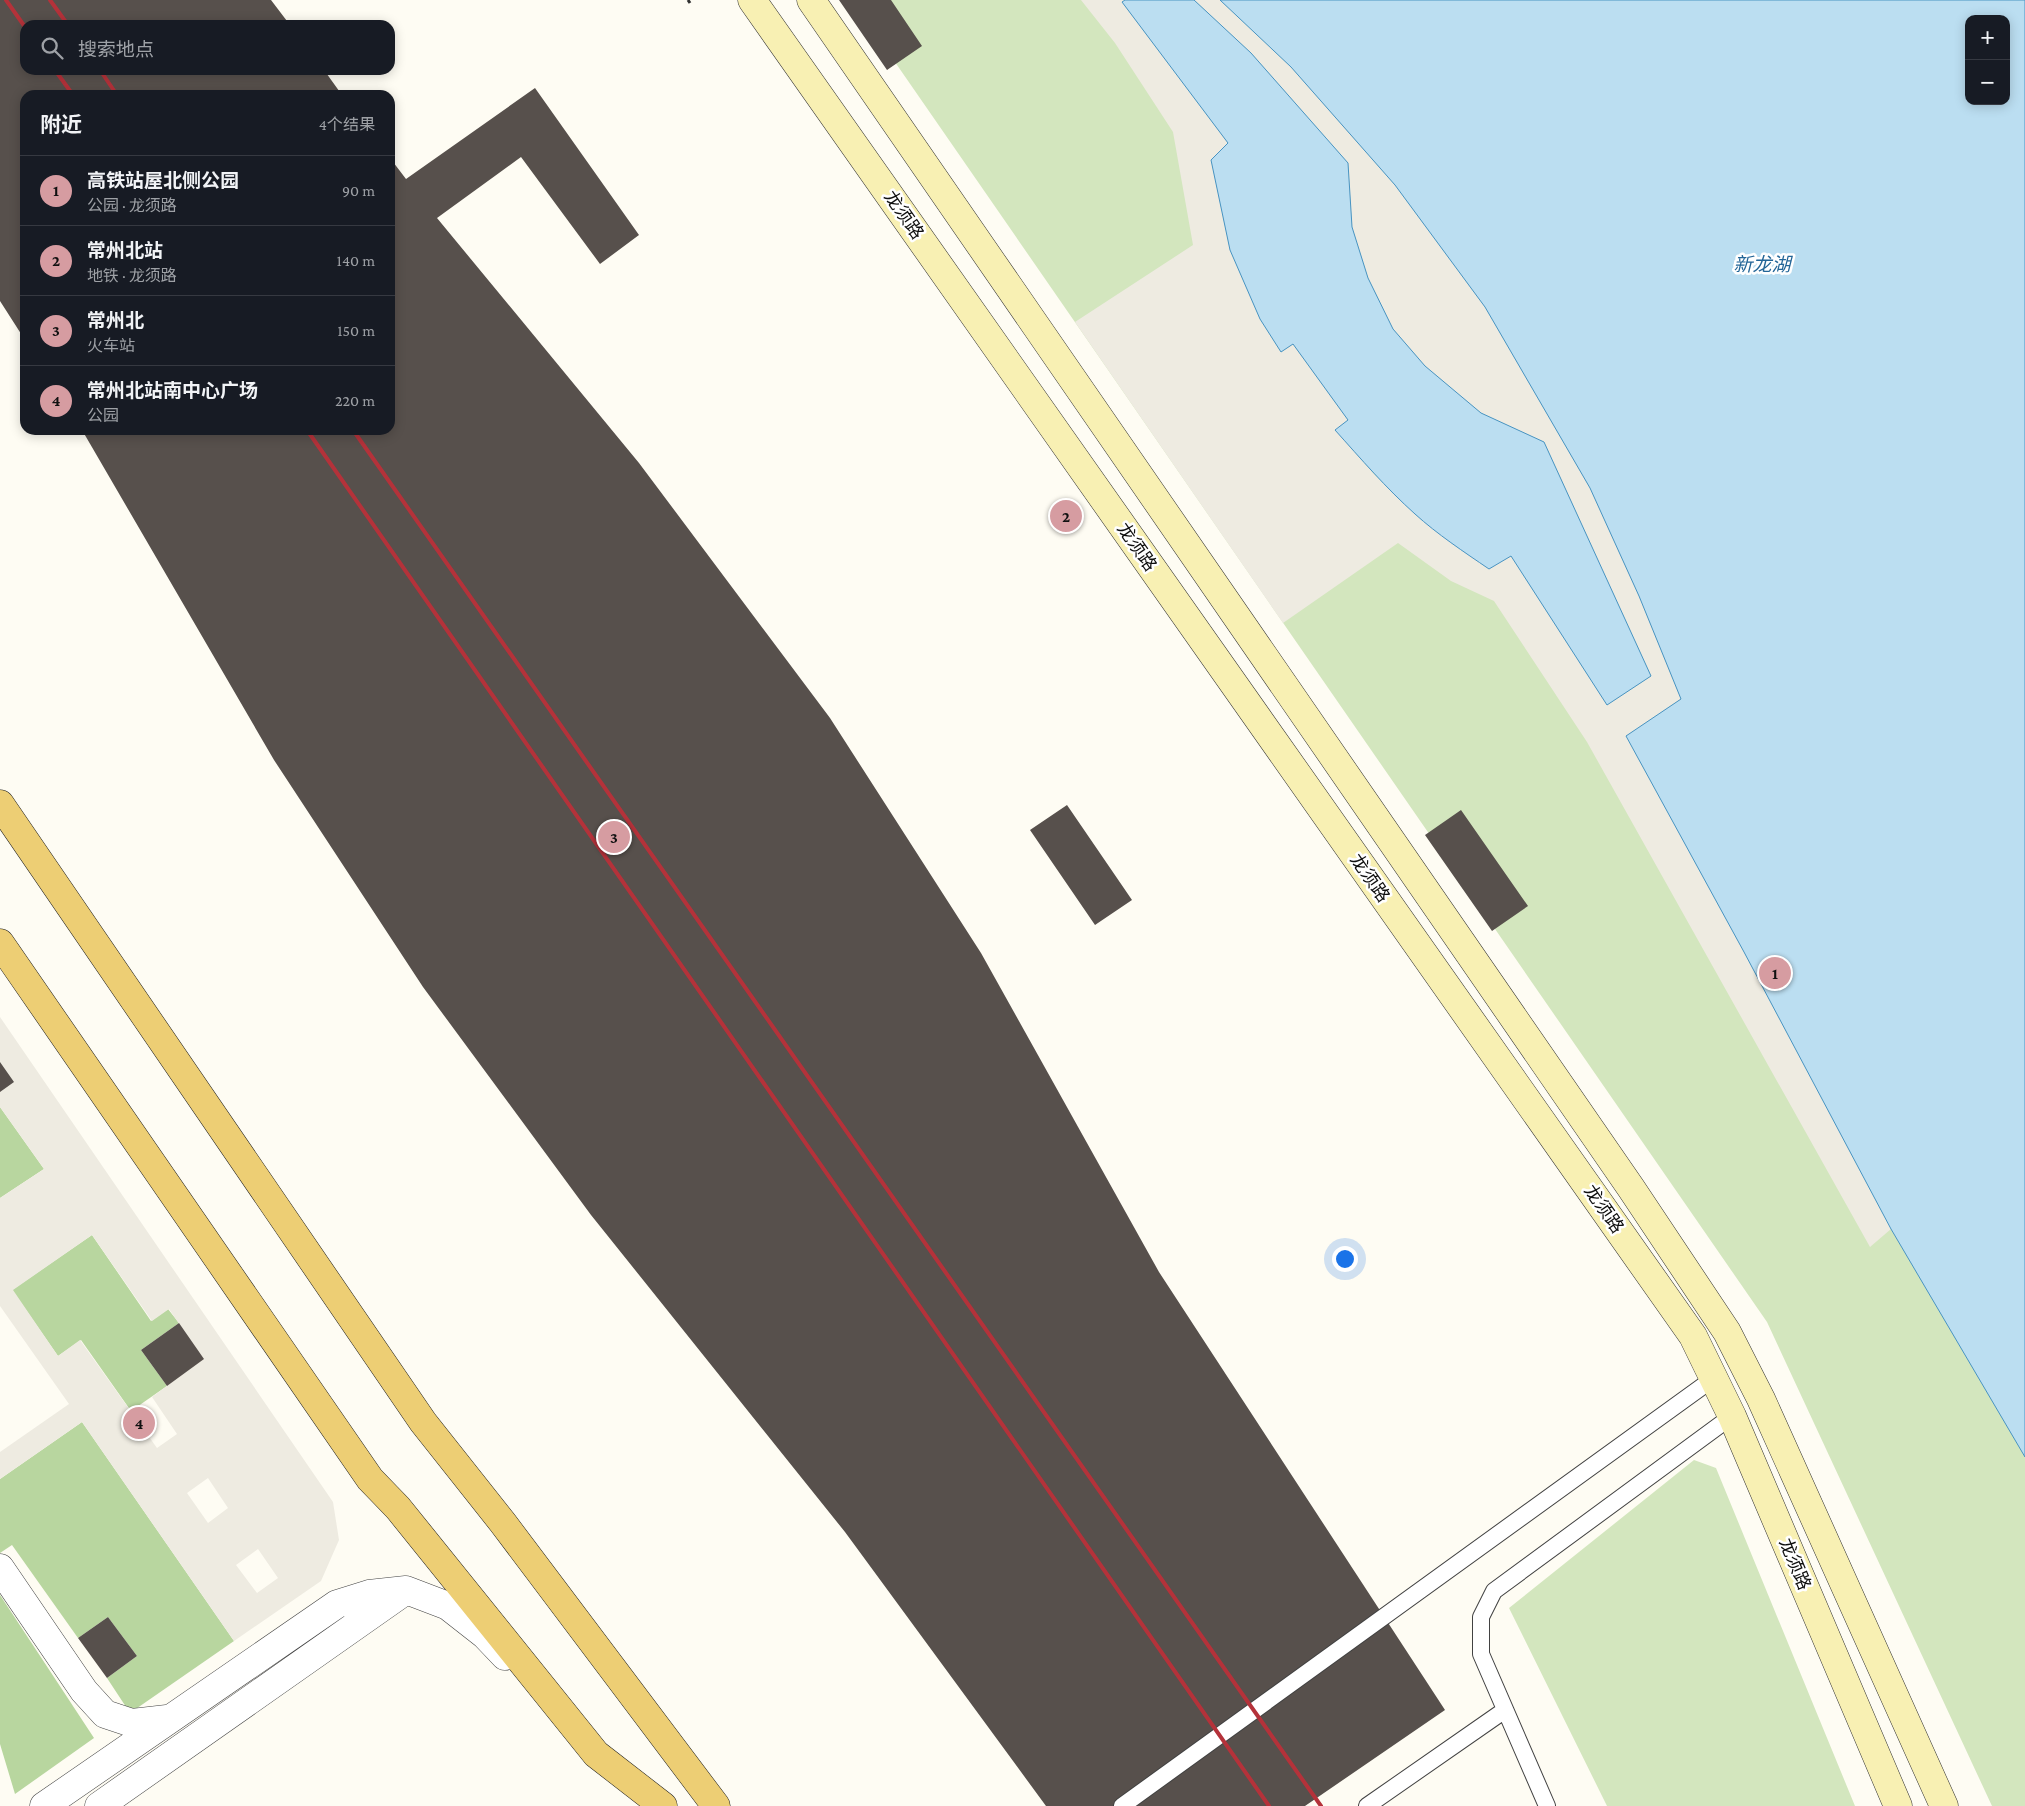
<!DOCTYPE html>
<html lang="zh">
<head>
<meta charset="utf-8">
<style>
  body { margin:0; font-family:"Crimson Pro","Noto Sans SC",serif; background:#20242c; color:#f1f3f6 }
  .controls { position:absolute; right:15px; top:15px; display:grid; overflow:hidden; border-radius:10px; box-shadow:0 2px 12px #0003 }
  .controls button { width:45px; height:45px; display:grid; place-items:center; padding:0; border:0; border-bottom:1px solid #363941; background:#171b24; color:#f1f3f6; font:25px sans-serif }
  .you { position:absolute; left:1344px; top:1258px; width:18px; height:18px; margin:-12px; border:4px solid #fff; border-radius:50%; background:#1a73e8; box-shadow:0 0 0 8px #1a73e833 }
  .badge { display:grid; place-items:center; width:32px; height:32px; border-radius:50%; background:#d69ca1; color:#111; font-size:16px; font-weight:700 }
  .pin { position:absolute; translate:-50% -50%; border:2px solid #fff; box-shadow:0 1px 5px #0006 }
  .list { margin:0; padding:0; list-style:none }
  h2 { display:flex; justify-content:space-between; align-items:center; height:65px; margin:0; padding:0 20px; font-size:21px }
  h2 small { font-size:16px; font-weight:400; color:#9ea1a6 }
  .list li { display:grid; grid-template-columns:32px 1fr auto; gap:15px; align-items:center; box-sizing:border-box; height:70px; padding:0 20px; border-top:1px solid #363941 }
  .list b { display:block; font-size:19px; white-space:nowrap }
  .list p { margin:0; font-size:16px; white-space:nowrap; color:#9ea1a6 }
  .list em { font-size:16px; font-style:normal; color:#9ea1a6 }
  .icon { flex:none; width:28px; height:28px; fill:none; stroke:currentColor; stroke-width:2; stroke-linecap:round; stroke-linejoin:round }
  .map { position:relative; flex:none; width:2025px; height:1806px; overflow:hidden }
  .search { position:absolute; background:#171b24; box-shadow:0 2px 12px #0003; left:20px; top:20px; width:375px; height:55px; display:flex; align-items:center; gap:12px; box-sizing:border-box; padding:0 18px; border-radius:15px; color:#9ea1a6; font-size:19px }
  .panel { position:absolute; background:#171b24; box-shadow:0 2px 12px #0003; left:20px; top:90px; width:375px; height:345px; border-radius:15px }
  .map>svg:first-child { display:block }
  .green { fill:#d3e6be; fill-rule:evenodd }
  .forest { fill:#b8d69f }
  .plaza { fill:#eeebe1; fill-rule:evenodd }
  .water { fill:#bbdef1; stroke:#4893c2; fill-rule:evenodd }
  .building { fill:#57504c }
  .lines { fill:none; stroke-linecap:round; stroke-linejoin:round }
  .lane-casing { stroke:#424242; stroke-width:18 }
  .street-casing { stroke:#424242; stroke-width:29 }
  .secondary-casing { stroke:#313131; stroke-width:29 }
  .primary-casing { stroke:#202020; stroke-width:29 }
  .path { stroke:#313131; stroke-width:3; stroke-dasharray:5 2.5; stroke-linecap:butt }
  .lane { stroke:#fff; stroke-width:16 }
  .street { stroke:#fff; stroke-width:28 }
  .secondary { stroke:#f8f0b3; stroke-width:28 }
  .primary { stroke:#edce74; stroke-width:28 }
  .rail { stroke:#b4323a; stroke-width:4 }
  .labels { text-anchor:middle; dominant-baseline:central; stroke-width:5; stroke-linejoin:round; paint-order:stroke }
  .street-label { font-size:18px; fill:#0f0f0f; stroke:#fff }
  .water-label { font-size:19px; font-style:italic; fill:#226597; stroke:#fff }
</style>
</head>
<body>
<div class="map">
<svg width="2025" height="1806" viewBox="0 0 2025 1806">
  <rect width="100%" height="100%" fill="#fefcf3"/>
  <path class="green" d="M852,0h1173v1806h-33l-225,-484zM1969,19h37v82h-37z
    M1694,1460l22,8 139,338h-248l-98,-198z"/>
  <path class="forest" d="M0,1107l44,62 -44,29z
    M92,1235l59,86 17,-12 11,14 -38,27 26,36 -36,25 -50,-71 -23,16 -46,-66z
    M82,1422l152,219 -104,72 -23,-35 30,-22 -29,-39 -30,21 -66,-93 -12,8v-74z
    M0,1595l94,143 -79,56 -15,-50z"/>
  <path class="plaza" d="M1081,0h44l-3,2 106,141 -17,17 19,90 30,69 21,33 12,-8 55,76 -12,10 38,44 42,41 51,39 44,2 96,149 44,-29 -107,-234 -63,-29 -56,-47 -32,-37 -25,-51 -16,-51 -4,-64 -97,-110 -57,-53h26l71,67 104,118 90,122 105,181 49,108 42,103 -55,37 118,216 147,277 -21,18 -283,-505 -93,-141 -43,-20 -53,-38 -115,80 -208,-301 118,-77 -20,-113 -58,-89z
    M0,1017l333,485 6,38 -18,41 -87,60 -152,-219 -82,57v-27l69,-48 -69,-98v-108l44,-29 -44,-62zM92,1235l60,86 17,-12 34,50 -51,38 25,37 -20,14 -77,-108 -22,16 -45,-66zM208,1478l20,30 -20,15 -21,-30zM258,1549l20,29 -21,15 -21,-28z"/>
  <path class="water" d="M1125,0h69l57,53 97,110 4,64 16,51 25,51 32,37 56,47 63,29 107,234 -44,29 -96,-149 -22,13c-25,-17 -52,-35 -74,-55 -29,-26 -54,-55 -80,-84l13,-10 -55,-76 -12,8 -21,-33 -30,-69 -19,-90 17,-17 -106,-141z
    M1220,0h805v1457l-134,-228 -147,-277 -118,-216 55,-37 -42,-103 -49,-108 -105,-181 -90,-122 -104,-118zM1969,19h37v82h-37z"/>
  <path class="building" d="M0,0h271l19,25h-265v45h299l18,25h-317v245l-25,-39z
    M839,0h52l31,46 -35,24z
    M535,88l104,147 -39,29 -79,-107 -84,61 202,245 191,255 151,235 178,319 286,438 -140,96h-259l-201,-274 -254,-317 -168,-228 -149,-227 -192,-330h308v-272l16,21z
    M1067,805l65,95 -37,25 -65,-95z
    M1461,810l67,96 -36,25 -67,-96z
    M0,1062l14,20 -14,10z
    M179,1323l25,36 -37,27 -26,-36z
    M108,1617l29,39 -30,22 -29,-40z"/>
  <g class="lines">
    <defs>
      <path id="lane" d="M1122,1806l592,-428
        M1367,1806l138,-96
        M1547,1806l-66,-152v-37l13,-26 238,-175"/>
      <path id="street" d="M0,1568l84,123 21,23 27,9 35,-4
        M44,1806l293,-202 32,-10 37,-4 42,16 37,29 20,21
        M99,1806l306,-215"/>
      <path id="secondary" d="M752,0l941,1336 39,80 166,390
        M811,0l820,1188 96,144 34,67 183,407"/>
      <path id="primary" d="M0,804l423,618 80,101 213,283
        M0,943l370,536 28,29 198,246 67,52"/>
    </defs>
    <use href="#lane" class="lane-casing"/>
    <use href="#street" class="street-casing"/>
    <use href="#secondary" class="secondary-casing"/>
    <use href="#primary" class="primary-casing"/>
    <path class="path" d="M688,0l2,3"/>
    <use href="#lane" class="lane"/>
    <use href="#street" class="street"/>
    <use href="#secondary" class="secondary"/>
    <use href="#primary" class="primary"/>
    <path class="rail" d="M6,0l19,27
      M50,0l18,25
      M55,70l18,25
      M100,70l17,25
      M307,430l962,1376
      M353,430l968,1376"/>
  </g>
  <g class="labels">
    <g class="street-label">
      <text transform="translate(904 215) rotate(55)">龙须路</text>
      <text transform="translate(1137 547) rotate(55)">龙须路</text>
      <text transform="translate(1370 878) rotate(55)">龙须路</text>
      <text transform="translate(1604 1209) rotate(55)">龙须路</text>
      <text transform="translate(1795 1564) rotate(67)">龙须路</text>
    </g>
    <g class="water-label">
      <text x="1762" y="264">新龙湖</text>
    </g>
  </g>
</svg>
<div class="controls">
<button>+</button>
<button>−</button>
</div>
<div class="you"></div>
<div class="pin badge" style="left:1775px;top:973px">1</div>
<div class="pin badge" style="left:1066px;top:516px">2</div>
<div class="pin badge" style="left:614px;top:837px">3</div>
<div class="pin badge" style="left:139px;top:1423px">4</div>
<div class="search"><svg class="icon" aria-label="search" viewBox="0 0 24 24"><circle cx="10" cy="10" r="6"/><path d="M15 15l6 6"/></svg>搜索地点</div>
<section class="panel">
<h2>附近<small>4个结果</small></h2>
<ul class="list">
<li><span class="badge">1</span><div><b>高铁站屋北侧公园</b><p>公园 · 龙须路</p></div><em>90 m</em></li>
<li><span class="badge">2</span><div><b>常州北站</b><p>地铁 · 龙须路</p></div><em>140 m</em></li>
<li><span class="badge">3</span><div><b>常州北</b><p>火车站</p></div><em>150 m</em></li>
<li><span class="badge">4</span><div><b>常州北站南中心广场</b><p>公园</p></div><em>220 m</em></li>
</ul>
</section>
</div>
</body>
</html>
